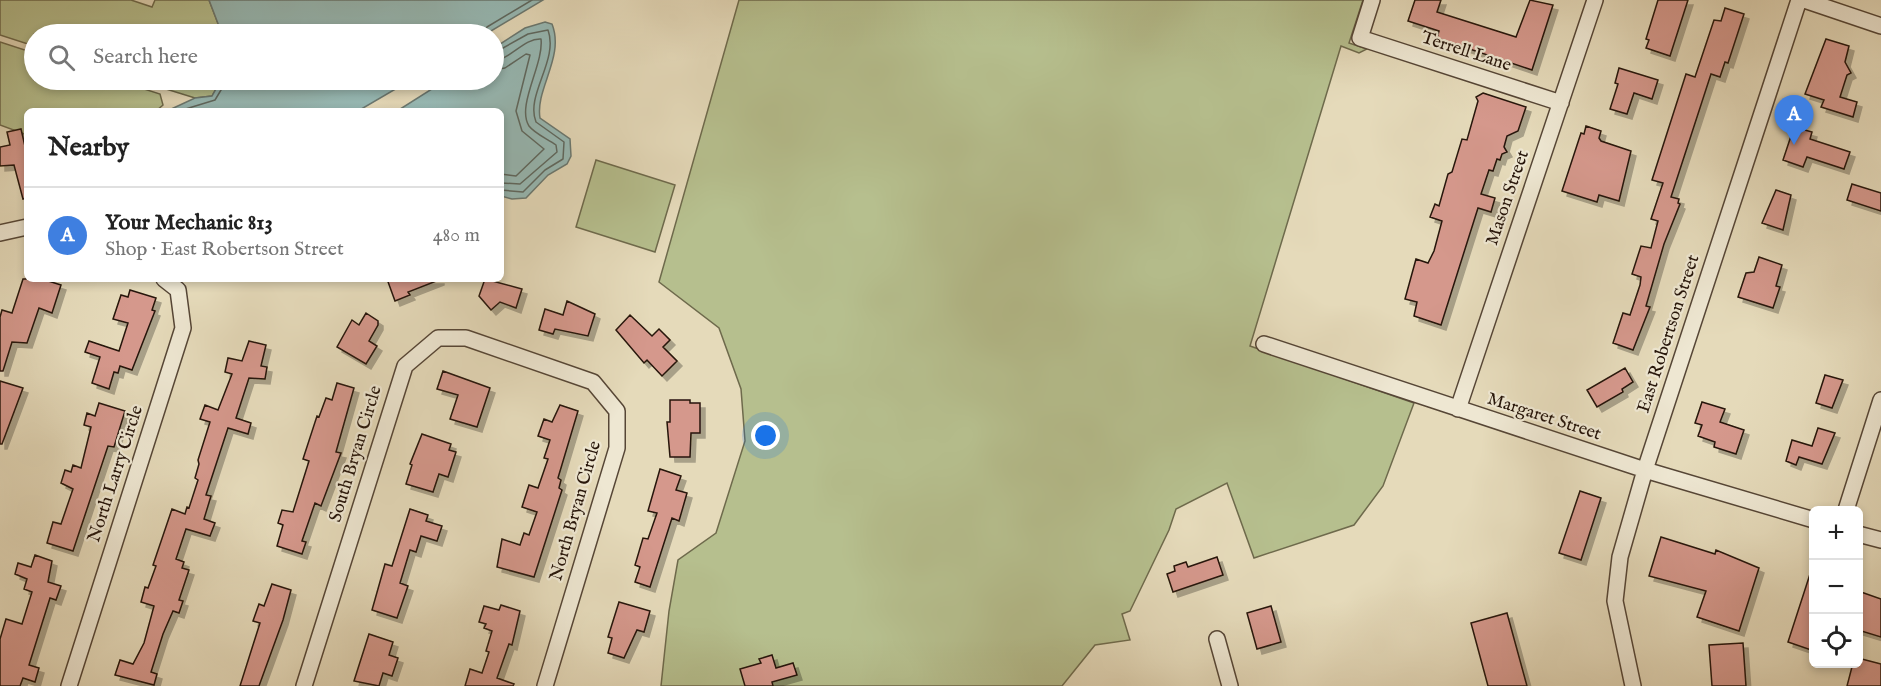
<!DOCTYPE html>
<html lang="en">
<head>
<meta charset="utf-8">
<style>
  body { margin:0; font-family:"IM FELL English",serif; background:#f2f2f2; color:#222 }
  .controls { position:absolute; right:18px; bottom:18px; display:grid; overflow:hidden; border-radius:9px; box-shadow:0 3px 9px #0003 }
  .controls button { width:54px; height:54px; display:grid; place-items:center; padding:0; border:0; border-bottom:2px solid #e0e0e0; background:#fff; color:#222; font:30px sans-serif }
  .you { position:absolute; left:766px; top:436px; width:21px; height:21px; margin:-15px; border:4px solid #fff; border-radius:50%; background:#1a73e8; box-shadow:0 0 0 9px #1a73e833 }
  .badge { display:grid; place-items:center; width:39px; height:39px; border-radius:50%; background:#8f2418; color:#fff; font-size:20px; font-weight:700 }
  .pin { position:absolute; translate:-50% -50px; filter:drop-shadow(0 2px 3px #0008) }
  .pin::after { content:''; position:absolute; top:32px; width:21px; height:18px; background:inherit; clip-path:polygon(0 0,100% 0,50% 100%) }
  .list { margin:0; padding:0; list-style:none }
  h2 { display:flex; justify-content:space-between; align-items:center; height:78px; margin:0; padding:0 24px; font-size:26px }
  h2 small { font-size:20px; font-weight:400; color:#767676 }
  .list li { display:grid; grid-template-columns:39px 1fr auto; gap:18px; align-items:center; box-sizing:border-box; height:96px; padding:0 24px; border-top:2px solid #e0e0e0 }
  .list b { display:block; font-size:22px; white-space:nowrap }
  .list p { margin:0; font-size:20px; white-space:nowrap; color:#767676 }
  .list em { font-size:20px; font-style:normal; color:#767676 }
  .icon { flex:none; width:33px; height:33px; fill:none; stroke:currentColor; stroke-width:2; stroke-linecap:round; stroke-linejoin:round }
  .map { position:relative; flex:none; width:1881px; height:686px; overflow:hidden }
  .search { position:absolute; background:#fff; box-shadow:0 3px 9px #0003; left:24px; top:24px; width:480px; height:66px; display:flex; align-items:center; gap:15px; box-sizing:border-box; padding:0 21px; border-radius:33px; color:#767676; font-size:22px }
  .panel { position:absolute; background:#fff; box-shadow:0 3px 9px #0003; left:24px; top:108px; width:480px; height:174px; border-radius:9px }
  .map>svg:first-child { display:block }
  .green { fill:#b6bf8e; stroke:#6e6a4c; stroke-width:1.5 }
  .water { fill:#97bab6; stroke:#6a7871; stroke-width:1.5 }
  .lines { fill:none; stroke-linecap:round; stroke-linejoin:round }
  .shore { stroke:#5e6860; stroke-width:1.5 }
  .building { fill:#d5988c; stroke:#26150a; stroke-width:1.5; filter:url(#shadow) }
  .minor-casing { stroke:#564636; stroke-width:18 }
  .minor { stroke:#eee7d2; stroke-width:15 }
  .labels { text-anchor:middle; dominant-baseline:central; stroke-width:4.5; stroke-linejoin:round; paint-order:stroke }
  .street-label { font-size:18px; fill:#26150a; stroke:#eee7d2 }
</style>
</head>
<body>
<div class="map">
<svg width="1881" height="686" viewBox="0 0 1881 686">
  <defs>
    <filter id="shadow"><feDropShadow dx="5" dy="5" stdDeviation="0" flood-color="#0004"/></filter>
  </defs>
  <rect width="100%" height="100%" fill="#e5daba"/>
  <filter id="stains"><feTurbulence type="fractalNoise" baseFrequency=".00333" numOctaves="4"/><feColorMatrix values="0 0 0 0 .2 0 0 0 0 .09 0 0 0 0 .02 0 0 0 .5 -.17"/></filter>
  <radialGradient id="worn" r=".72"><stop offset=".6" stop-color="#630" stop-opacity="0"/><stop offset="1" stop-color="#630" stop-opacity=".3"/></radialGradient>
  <path class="green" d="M0,0h131l21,7 3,-7h54l13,34h-188v12l-34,-11z
    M739,0h624l-14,43 18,6 -8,4 -18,-7 -91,300 164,57 -31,83 -29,39 -100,33 -27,-75 -51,26 -7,21 -39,81 -8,3 8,26 -35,5 -33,41h-401l8,-75 9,-51 38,-27 29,-92 -4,-52 -22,-61 -60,-46z
    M0,42l34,11v27h82l44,14 3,11 -7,6h-129v24l-27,-10z
    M137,80h84l-9,16 -17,2z
    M596,160l79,25 -20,67 -79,-25z"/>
  <path class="water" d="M209,0h334l-57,34h-264z
    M545,22l7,2c13,33 -17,65 -12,94l30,21 1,17 -4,8 -19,11 -22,23 -14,1 -11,-3v-85h-104l49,-31h48v-32l31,-20z
    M221,80h190l-53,31h-191l28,-13 17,-2z"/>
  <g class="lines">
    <path class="shore" d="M484,34l3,-7 45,-27
      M494,53l34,-19 20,-4c11,30 -23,65 -12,92l28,20 -1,17 -18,11 -22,22 -22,-2
      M494,61c17,-2 30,-23 47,-22 3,25 -25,67 -12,87 6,8 19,13 27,19l1,7 -37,32 -19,-1
      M494,70l11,-2 21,-14 4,1 -14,56 6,20 22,18 -28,27 -15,-2
      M179,111l36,-11 12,-20"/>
  </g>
  <path class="building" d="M1415,0h26l-4,12 79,25 14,-37 23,5 -21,65 -95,-32 2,-7 -31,-10z
    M1658,0h30l-18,56 -24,-8 3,-8 -3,-1z
    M1725,8l19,6 -16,49 -3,-1 -5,15 -9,-3 -40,123 8,2 -1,4 2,1 -16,40 -18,62 4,1 -17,43 -20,-7 10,-30 7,2 10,-30 1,-8 -9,-3 9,-28 10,2 7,-27 -7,-2 12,-36 -11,-3 34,-106 9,3 19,-57 7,1z
    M1826,39l23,7 -4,16 6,11 -4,2 -7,22 17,5 -4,15 -32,-10 3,-7 -19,-6z
    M1619,68l39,12 -6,19 -18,-6 -7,21 -17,-5 8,-25 -3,-1z
    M1483,93l43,14 -8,24 -11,5 -3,11 3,5 -5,2 -2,6 -3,-1 -4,12 -4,-1 -8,24 14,4 -4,14 -13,-4 -37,117 -27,-9 3,-14 -12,-3 11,-40 12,4 6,-12 8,-30 -12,-4 5,-13 4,2 9,-32 4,-2 10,-33 5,1 11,-39 -2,-4z
    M1586,126l15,5 -2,7 2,3 30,10 -12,50 -20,-6 -2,7 -35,-11 19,-58 3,1z
    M1794,127l18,5 -2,7 40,13 -6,17 -37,-12 -4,10 -20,-7z
    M21,129l6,26v43l-4,1 -9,-34 -14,1v-19l10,-2 -3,-13z
    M1852,184l29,9v18l-34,-11z
    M1776,190l15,5 -8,35 -21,-7z
    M1759,257l23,8 -6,21 4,1 -7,21 -35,-11 8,-24 8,-1z
    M23,279h19l19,6 -9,28 -13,-5 -12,35 -15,-1 -9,29h-3v-54l2,-7 10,3z
    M387,279h52v1l-31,12 2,3 -15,6z
    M485,279l37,10 -6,19 -16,-6 -9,8 -12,-14z
    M130,290l26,8 -4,12 3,1 -23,59 -12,-4 -2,7 -4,-1 -5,17 -17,-6 8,-26 -15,-5 4,-11 30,10 9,-28 -15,-4 8,-24 7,2z
    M567,301l28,13 -7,22 -33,-7 -2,5 -14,-4 6,-21 18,6z
    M366,313l12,8v4l-9,16 8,5 -11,18 -29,-17 15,-27 7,5z
    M630,315l22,21 7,-7 11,11 -7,7 14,14 -15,15 -15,-16 -3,3 -28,-33z
    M249,341l17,4 -5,21 6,1 -2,12 -16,-1 -13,40 15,5 -3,11 -20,-6 -22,67 5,1 -7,23 11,4 -5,13 -24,-7 -10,30 8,3 -2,6 7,2 -10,30 4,1 -4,12 -6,-2 -10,23 -12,38 6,2 -3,11 -39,-10 5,-15 13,4 11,-21 10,-37 -13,-4 4,-15 3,1 8,-22 -3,-1 19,-56 13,5 2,-7 2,1 9,-28 -3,-2 4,-14 -1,-4 12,-38 -10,-3 5,-14 13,5 14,-36 -7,-2 3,-14 14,3z
    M1625,368l8,14 -11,7 1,3 -26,15 -10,-17z
    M443,371l47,17 -13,39 -27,-8 8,-24 -21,-6z
    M1825,375l18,5 -11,28 -16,-5z
    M0,381l23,7 -21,56h-2z
    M337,383l17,5 -18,64 5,1 -20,53 -6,-3 -13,38 4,1 -4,12 -25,-8 6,-21 -5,-2 4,-13 11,2 16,-51 -6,-2 14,-43 2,1 7,-19 6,2z
    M670,400h20v3h10v30h-9l-1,24h-20l-3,-35h3z
    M1702,402l23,7 -5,13 24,8 -8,24 -22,-7 1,-5 -17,-6 4,-11 -7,-2z
    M99,403l26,8 -11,36 -6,-1 -35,105 -26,-8 6,-21 8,2 12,-35 -12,-6 4,-13 6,2 2,-7 8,3 10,-41 -7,-2 3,-12 8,3z
    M560,405l18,6 -20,67 3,2 -2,8 3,2 -28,87 -37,-10 5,-28 18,6 4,-12 5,2 8,-23 -15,-5 7,-22 9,3 10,-29 -4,-1 6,-18 -12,-4 6,-17 8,3z
    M1818,428l17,5 -13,31 -23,-7 -3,8 -10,-4 6,-21 20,6z
    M422,434l29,10 -2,6 7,2 -8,25 -9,-3 -6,18 -27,-8 6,-19 -2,-1z
    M660,469l21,7 -5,14 11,3 -8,28 -7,-3 -22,69 -15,-5 5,-15 -5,-2 8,-27 5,1 9,-26 -9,-2z
    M1580,491l21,7 -20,62 -22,-7z
    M410,509l18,6 -2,6 16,5 -5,15 -16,-5 -5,16 -6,-2 -10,33 8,3 -11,32 -25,-8 13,-46 7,2z
    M1661,537l54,17 1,-4 43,18 -20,63 -42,-14 9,-26 -57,-15z
    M35,555l17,6 -4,21 13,4 -5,14 -6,-2 -21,67 10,3 -4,14 -12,-4 -3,8h-20v-47l6,-20 16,5 10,-32 -8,-3 3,-10 -12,-5 3,-11 13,4z
    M1217,557l6,18 -50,17 -6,-18 8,-3 -1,-5 12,-4 2,5z
    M1811,571h3v80l-26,-9z
    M272,584l19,6 -8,30 -24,66h-19l20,-63 -7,-2 6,-17 5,2z
    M1861,592l20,7v38l-23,-7v-29z
    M619,602l31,9 -6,21 -7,-2 -13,28 -16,-5 4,-15 -4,-1z
    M501,605l19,6 -8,34 -3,-1 -12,34 17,6 -1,2h-48l5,-17 12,4 7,-21 -3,-1 6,-20 -8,-3 2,-4 -7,-2 5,-16 15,4z
    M1271,606l10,36 -24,7 -10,-36z
    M1507,613l20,73h-39l-17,-63z
    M369,634l24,8 -4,13 9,3 -6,18 -9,-3 -4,13 -25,-5z
    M1743,643l3,43h-34l-3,-41z
    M772,655l4,13 17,-5 4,12 -25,7 1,4h-28l-5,-17 21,-6 -2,-4z
    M1858,658l23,6v22h-34l6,-23h5z"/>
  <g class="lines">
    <defs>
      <path id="minor" d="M1372,0l-12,38 201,65
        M1804,0l77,26
        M0,233l27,-6
        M1264,344l381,126 169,50
        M1458,409l137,-409
        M1846,510l35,-110
        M1858,534l23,6
        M1217,639l13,47
        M69,686l114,-358 -5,-38 -14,-11
        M304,686l101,-320 33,-28h28l127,44 24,29v37l-72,238
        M1633,686l-18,-85 5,-44 25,-87 154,-470"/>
    </defs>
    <use href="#minor" class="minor-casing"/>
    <use href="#minor" class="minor"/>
  </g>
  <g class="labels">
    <g class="street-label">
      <text transform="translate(1466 52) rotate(18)">Terrell Lane</text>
      <text transform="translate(1508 198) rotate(-71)">Mason Street</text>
      <text transform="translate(1669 334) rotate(-72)">East Robertson Street</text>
      <text transform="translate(1544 417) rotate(18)">Margaret Street</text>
      <text transform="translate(356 454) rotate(-73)">South Bryan Circle</text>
      <text transform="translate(116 474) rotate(-72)">North Larry Circle</text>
      <text transform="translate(576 511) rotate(-74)">North Bryan Circle</text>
    </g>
  </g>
  <rect width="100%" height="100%" filter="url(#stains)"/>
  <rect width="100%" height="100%" fill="url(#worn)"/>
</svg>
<div class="controls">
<button>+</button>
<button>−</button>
<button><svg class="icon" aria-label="locate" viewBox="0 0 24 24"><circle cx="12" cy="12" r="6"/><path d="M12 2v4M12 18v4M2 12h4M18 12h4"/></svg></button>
</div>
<div class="you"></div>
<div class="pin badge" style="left:1794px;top:145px;background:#3f7fe0">A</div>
<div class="search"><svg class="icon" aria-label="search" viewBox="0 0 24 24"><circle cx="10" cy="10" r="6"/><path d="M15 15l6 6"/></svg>Search here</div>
<section class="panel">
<h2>Nearby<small></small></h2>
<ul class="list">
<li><span class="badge" style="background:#3f7fe0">A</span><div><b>Your Mechanic 813</b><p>Shop · East Robertson Street</p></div><em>480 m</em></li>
</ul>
</section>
</div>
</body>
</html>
